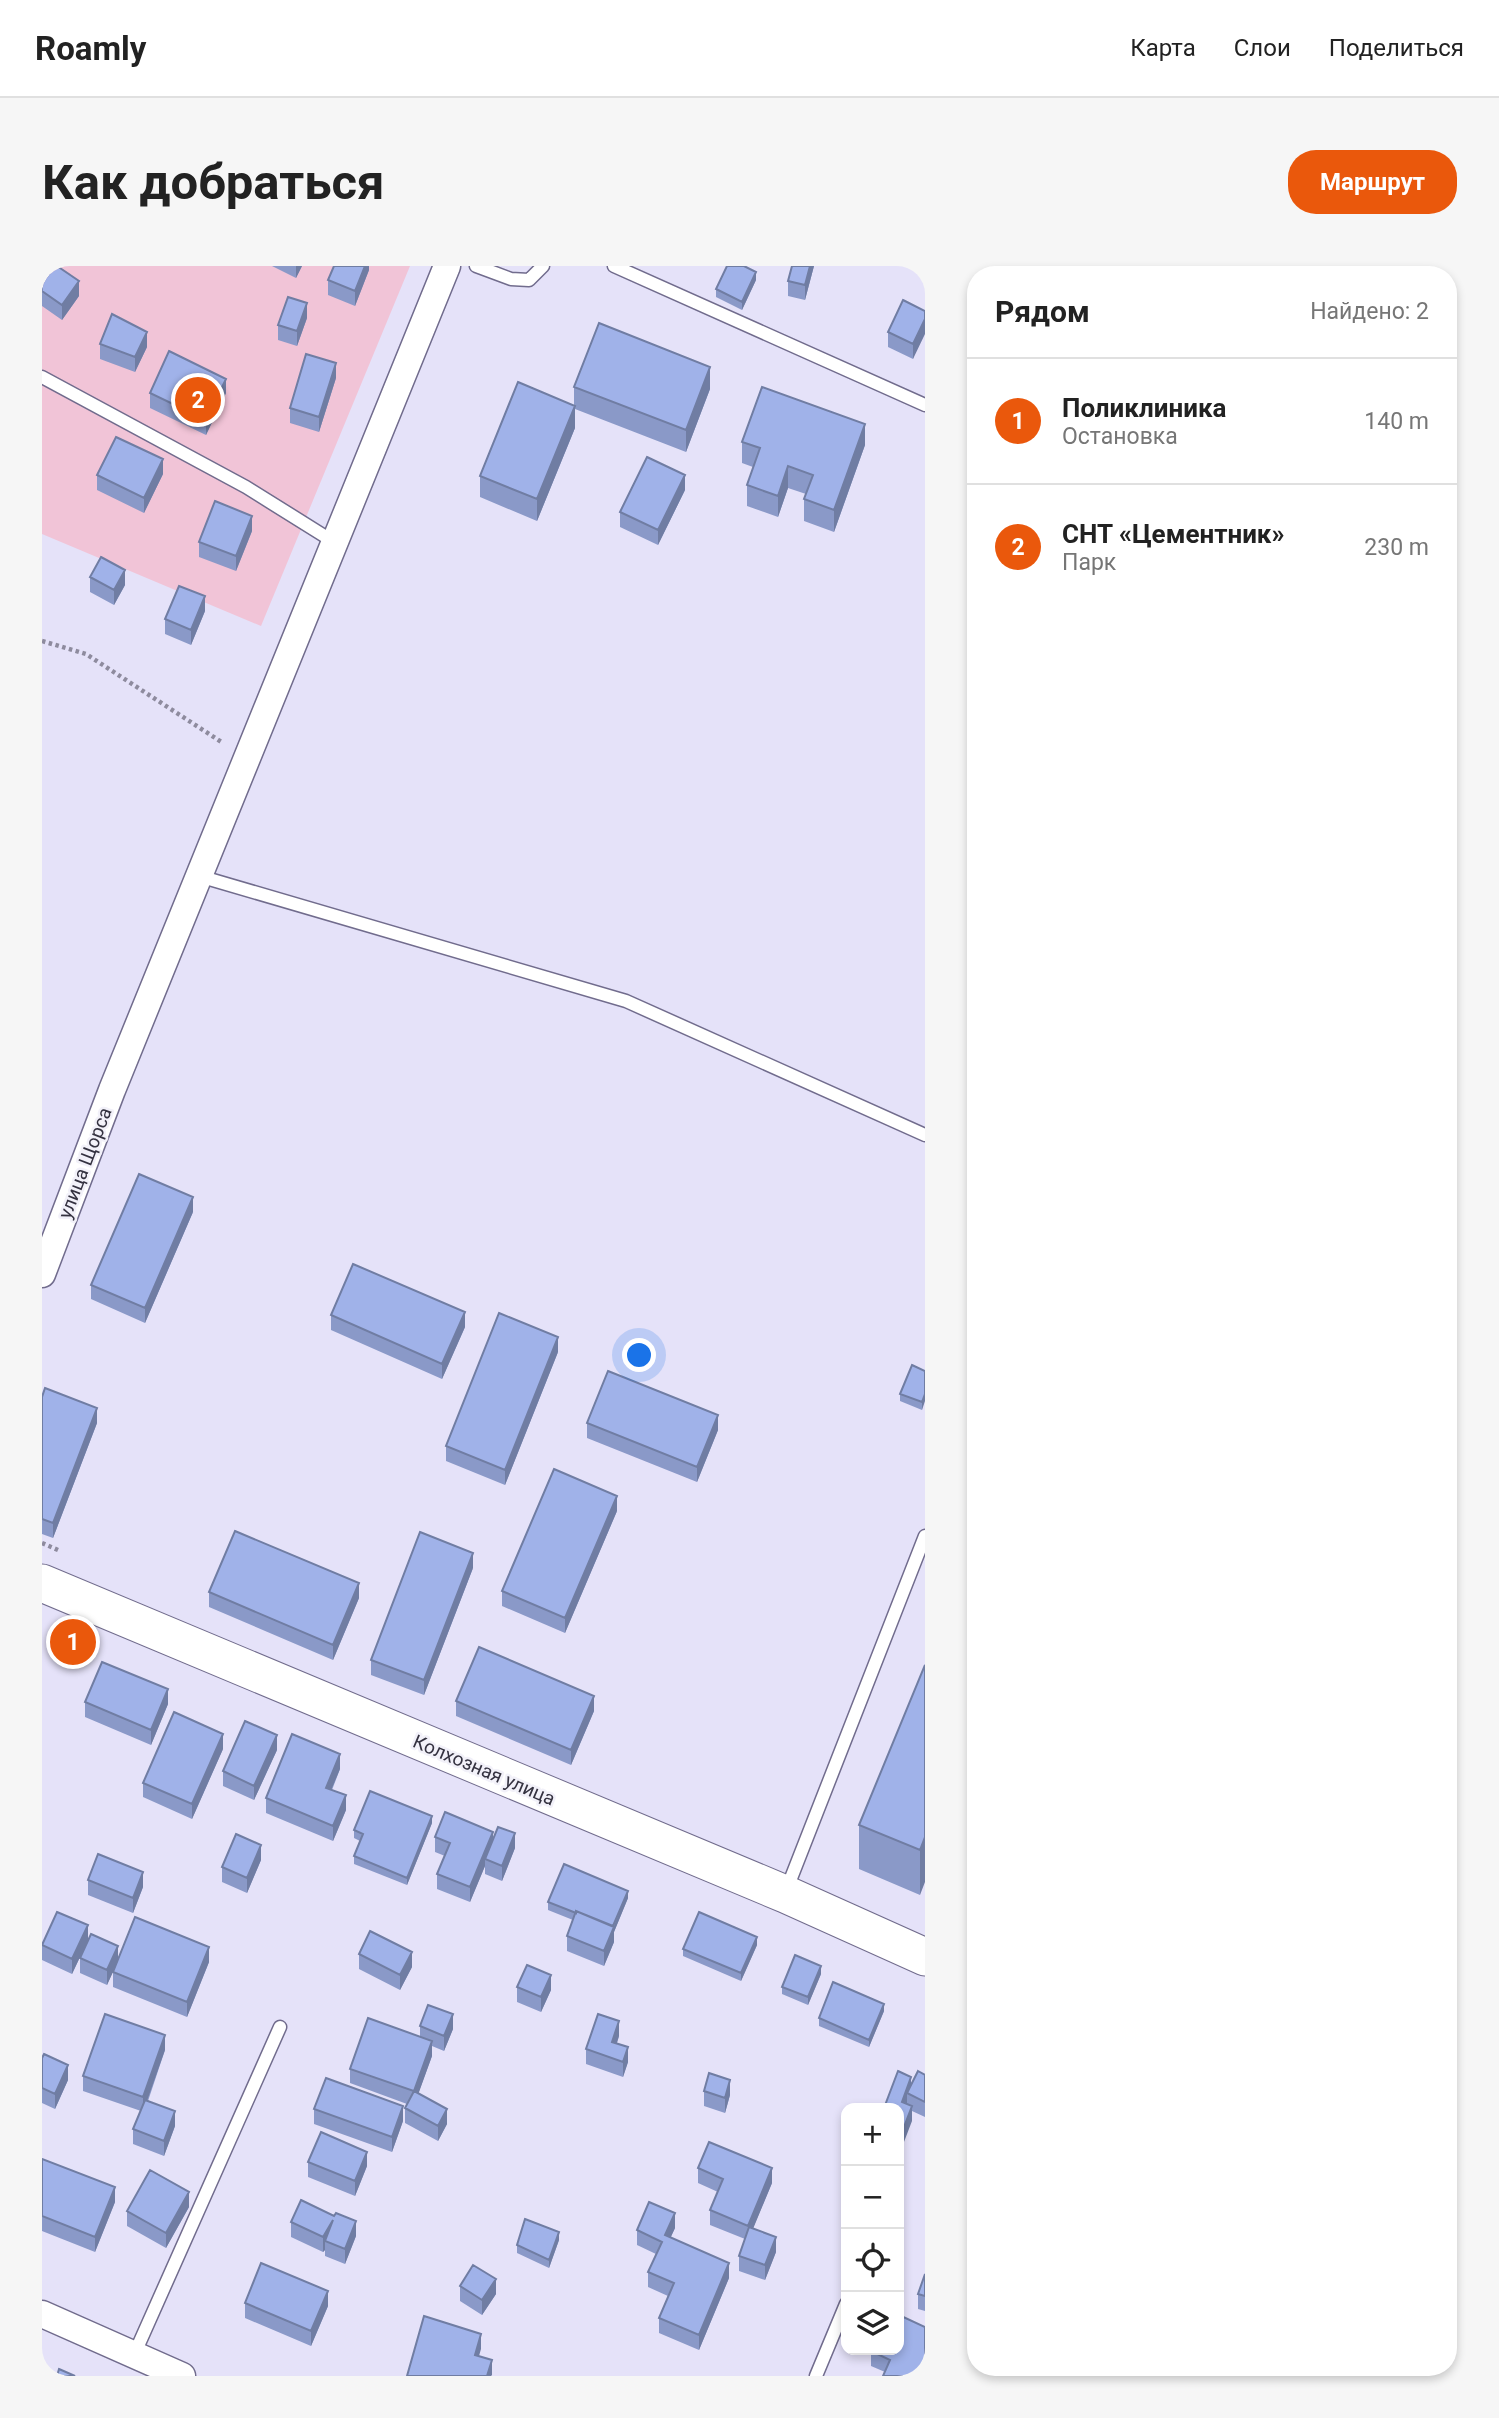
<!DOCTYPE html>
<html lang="ru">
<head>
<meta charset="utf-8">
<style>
  body { margin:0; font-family:Roboto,sans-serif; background:#f6f6f6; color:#222 }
  .controls { position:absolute; right:21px; bottom:21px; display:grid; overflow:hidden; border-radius:14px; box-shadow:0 4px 10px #0003 }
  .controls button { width:63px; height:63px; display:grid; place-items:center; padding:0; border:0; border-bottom:2px solid #e0e0e0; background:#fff; color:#222; font:35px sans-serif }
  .you { position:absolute; left:598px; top:1090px; width:24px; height:24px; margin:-18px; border:5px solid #fff; border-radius:50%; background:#1a73e8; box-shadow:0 0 0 10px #1a73e833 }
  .badge { display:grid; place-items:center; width:46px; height:46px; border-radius:50%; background:#ea580c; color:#fff; font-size:23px; font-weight:700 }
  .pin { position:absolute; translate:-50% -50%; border:4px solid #fff; box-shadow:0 2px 7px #0006 }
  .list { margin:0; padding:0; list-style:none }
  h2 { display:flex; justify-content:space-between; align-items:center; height:91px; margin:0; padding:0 28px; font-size:30px }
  h2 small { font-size:23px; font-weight:400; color:#767676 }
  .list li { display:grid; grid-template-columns:46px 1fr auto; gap:21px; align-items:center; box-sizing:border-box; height:126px; padding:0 28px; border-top:2px solid #e0e0e0 }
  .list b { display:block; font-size:26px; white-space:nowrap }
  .list p { margin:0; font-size:23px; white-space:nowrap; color:#767676 }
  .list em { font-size:23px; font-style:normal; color:#767676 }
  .icon { flex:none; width:38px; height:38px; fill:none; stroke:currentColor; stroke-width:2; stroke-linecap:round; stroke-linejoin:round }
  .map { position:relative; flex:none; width:883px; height:2110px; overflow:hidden; border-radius:28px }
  header { display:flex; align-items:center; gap:42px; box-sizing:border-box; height:98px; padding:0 35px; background:#fff; border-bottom:2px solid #e0e0e0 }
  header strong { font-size:33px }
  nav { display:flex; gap:38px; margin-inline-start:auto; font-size:24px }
  .intro { display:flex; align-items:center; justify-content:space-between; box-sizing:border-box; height:168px; padding:0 42px }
  h1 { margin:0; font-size:49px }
  .button { padding:18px 32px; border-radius:28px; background:#ea580c; color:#fff; font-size:24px; font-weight:700 }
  main { display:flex; gap:42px; padding:0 42px }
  aside { flex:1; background:#fff; border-radius:28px; box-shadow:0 4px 10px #0003 }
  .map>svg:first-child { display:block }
  .green { fill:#f1c4d7 }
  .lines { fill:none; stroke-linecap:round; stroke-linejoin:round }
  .lane-casing { stroke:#716c8d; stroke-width:15 }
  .street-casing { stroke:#716c8d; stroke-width:29 }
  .secondary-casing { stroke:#716c8d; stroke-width:39 }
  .path { stroke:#8e8b9e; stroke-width:4.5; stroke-dasharray:3.5 3.5; stroke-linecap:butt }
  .lane { stroke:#fff; stroke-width:12 }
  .street { stroke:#fff; stroke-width:26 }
  .secondary { stroke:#fff; stroke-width:37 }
  .wall { fill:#8a99c8 }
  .shaded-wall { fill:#707da3 }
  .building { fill:#a0b2e9; stroke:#707da3; stroke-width:2 }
  .labels { text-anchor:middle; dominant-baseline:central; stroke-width:5; stroke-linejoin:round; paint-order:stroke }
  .street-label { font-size:19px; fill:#343240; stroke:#f2f1f9 }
</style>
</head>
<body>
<header>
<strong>Roamly</strong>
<nav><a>Карта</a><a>Слои</a><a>Поделиться</a></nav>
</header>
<div class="intro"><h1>Как добраться</h1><a class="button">Маршрут</a></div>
<main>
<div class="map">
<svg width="883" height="2110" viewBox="0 0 883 2110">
  <rect width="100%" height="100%" fill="#e5e2f9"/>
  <path class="green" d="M0,0h368l-149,360 -219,-92z"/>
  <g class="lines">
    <defs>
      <path id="lane" d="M434,0l35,13 18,1 14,-14
        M572,0l311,139
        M0,111l204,110 88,55
        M157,610l427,125 299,134
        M744,1625l139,-355
        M92,2089l146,-328
        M774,2110l30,-72"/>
      <path id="street" d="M0,1008l70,-184 335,-824
        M0,2048l140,62"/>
      <path id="secondary" d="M0,1317l743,311 140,63"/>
    </defs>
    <use href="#lane" class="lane-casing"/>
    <use href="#street" class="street-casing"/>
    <use href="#secondary" class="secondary-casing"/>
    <path class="path" d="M0,375l44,13 137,89
      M0,1277l16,7"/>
    <use href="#lane" class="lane"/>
    <use href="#street" class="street"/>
    <use href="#secondary" class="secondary"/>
  </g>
  <path class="wall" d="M0,0l37,30 -17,24 -20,-14z
    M230,0h30l-6,12z
    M327,0v4l-14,36 -27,-11v-15z
    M750,0h22l-9,34 -17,-4v-15z
    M714,14l-14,30 -26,-13v-8z
    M883,45l-12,48 -25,-12v-15z
    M265,52l-10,28 -19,-6v-15z
    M58,78l47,3 -12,25 -35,-13z
    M294,112l-17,54 -29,-9v-15z
    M532,121l136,2 -24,63 -111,-43v19l-38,93 -57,-24v-21l94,-70z
    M108,127h76l-20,42 -56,-27z
    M700,176l123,3 -31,87 -30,-11v-22l2,-5 -18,-6 -10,29 -31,-11v-21l6,-18 -11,-4z
    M121,208l-19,39 -47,-23v-15z
    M643,224l-27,55 -38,-18v-15z
    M210,265l-16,40 -37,-14v-15z
    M48,311l35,8 -11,20 -24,-13z
    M163,345l-14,34 -26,-11v-15z
    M151,946l-48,111 -54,-24v-14z
    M289,1049l134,12 -23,52 -111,-49z
    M516,1086l-53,133 -59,-24v-15z
    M883,1105l-3,39 -22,-9v-7z
    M0,1131l55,26 -44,115 -11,-4z
    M545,1157l131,7 -21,52 -110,-44z
    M575,1245l-52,122 -63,-27v-15z
    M431,1302l-49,127 -53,-20v-15z
    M167,1326l150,6 -26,62 -124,-53z
    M883,1399l-5,230 -61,-26v-44z
    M414,1435l138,10 -23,54 -115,-49z
    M43,1436l83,2 -17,41 -66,-28z
    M181,1483l-31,70 -49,-22v-14z
    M235,1484l-23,50 -31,-14v-15z
    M298,1503l-8,21 14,20 -13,31 -67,-28v-15z
    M390,1557l-25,62 -53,-21v-8l6,-15 -6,-3v-8z
    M393,1571l58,2 22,9 -13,33 -17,-7v-8l-15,36 -33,-13v-15l8,-18 -10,-4z
    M219,1594l-14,33 -25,-11v-15z
    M46,1614l55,7 -10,26 -45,-18z
    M586,1632l-14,34v10l-10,24 -37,-15v-15l6,-16 -25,-10v-8z
    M46,1674l-16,34 -30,-14v-15z
    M715,1679l-16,36 -58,-25v-7z
    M317,1688l53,13 -12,23 -41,-21z
    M38,1692l38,2 91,2 -22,55 -74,-30v-15l2,-5 -8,18 -27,-12z
    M779,1708l-13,31 -26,-11v-7z
    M475,1721l34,3 -10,22 -24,-10z
    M842,1745l-15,36 -50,-21v-8z
    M378,1760l33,3 -9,22 -12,-5v10l-14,38 29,30 -9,17 -33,-18v-15l2,-4 -57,-21v-14l70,-32z
    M577,1770l-2,7 11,19 -5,15 -37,-13v-15z
    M123,1784l-17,51 27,25 -11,30 -31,-12v-15l8,-18 -58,-20v-15z
    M0,1792l26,22 -13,29 -13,-6z
    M883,1801v50l-13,-6v10l-13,-13 12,-25 14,-8z
    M662,1825l26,4 -5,18 -21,-7z
    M272,1843l89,12 -11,31 -78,-28z
    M0,1893l73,43 -20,50 -53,-21z
    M266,1896l59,4 -12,30 -47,-19z
    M656,1902l74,15 -19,45 23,24 -11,28 -26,-9v-15l6,-17 -35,-14v-15l8,-18 -20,-9z
    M147,1941l-23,41 -39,-22v-15z
    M292,1950l22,20 -11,28 -20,-8v-6l-2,2 -32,-15v-15z
    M633,1962l-5,10 59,40 -30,72 -40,-17v-15l9,-22 -20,-9v-15l8,-18 -19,-9v-15z
    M517,1974l-10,28 -32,-15v-8z
    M883,2008v37l-7,-2v-15z
    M418,2020l36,8 -14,21 -22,-14z
    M203,2037l83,3 -17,40 -66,-28z
    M883,2061l-40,45 -14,-6v-15z"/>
  <path class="shaded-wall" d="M254,0h6l-6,12z
    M323,0h4v4l-14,36v-15z
    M768,0h4l-9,34v-15z
    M714,6v8l-14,30v-8z
    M37,15v15l-17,24v-15z
    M265,37v15l-10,28v-15z
    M883,53v15l-12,25v-15z
    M105,66v15l-12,25v-15z
    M294,97v15l-17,54v-15z
    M668,101v22l-24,63v-22z
    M184,113v14l-20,42v-15z
    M533,140v22l-38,93v-22z
    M823,158v21l-31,87v-22z
    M121,193v15l-19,39v-15z
    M746,200v22l-10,29v-21z
    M643,209v15l-27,55v-15z
    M210,250v15l-16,40v-15z
    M83,304v15l-11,20v-15z
    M163,330v15l-14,34v-15z
    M151,931v15l-48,111v-15z
    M423,1046v15l-23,52v-15z
    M516,1071v15l-53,133v-15z
    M883,1128v7l-3,9v-8z
    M55,1142v15l-44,115v-15z
    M676,1149v15l-21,52v-15z
    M575,1230v15l-52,122v-15z
    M431,1287v15l-49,127v-15z
    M317,1317v15l-26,62v-15z
    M126,1423v15l-17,41v-15z
    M552,1430v15l-23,54v-15z
    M181,1468v15l-31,70v-15z
    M235,1469v15l-23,50v-14z
    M298,1488v15l-14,33v-14z
    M304,1529v15l-13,31v-15z
    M390,1550v7l-25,62v-7z
    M451,1566v15l-8,12v7l-15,36v-15z
    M473,1567v15l-13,33v-15z
    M883,1571v45l-5,13v-45z
    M219,1579v15l-14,33v-15z
    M101,1606v15l-10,26v-15z
    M586,1625v7l-14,34v10l-10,24v-15z
    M46,1659v15l-16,34v-15z
    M715,1671v8l-16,36v-8z
    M76,1680v15l-11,24v-15z
    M167,1681v15l-22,55v-15z
    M370,1686v15l-12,23v-15z
    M779,1700v8l-13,31v-8z
    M509,1709v15l-10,22v-15z
    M842,1738v7l-15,36v-7z
    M411,1748v15l-9,22v-15z
    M577,1755v15l-7,21v-15z
    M123,1769v15l-22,62v-15z
    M390,1775v15l-18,50v-15z
    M586,1781v15l-5,15v-15z
    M26,1799v15l-13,29v-15z
    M869,1811v15l-4,1v11l-5,-2z
    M688,1814v15l-5,18v-15z
    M361,1840v15l-11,31v-15z
    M870,1840v15l-13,34v-15z
    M405,1843v15l-9,17v-15z
    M133,1845v15l-11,30v-15z
    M325,1886v14l-12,30v-15z
    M730,1902v15l-24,58v-15z
    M73,1921v15l-20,50v-15z
    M147,1926v15l-23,41v-15z
    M633,1947v15l-10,22v-15z
    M291,1954l-8,21v9l-2,2v-15z
    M314,1955v15l-11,28v-15z
    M517,1966v8l-10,28v-8z
    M734,1971v15l-11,28v-15z
    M687,1997v15l-30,72v-15z
    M454,2013v15l-14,21v-15z
    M286,2025v15l-17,40v-15z
    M439,2068v15l-6,21v-15z
    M450,2094v15l-1,1h-4z"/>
  <path class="building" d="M0,0h15l22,15 -17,24 -20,-14z
    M292,0h31l-10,25 -27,-11z
    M685,0h17l12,6 -14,30 -26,-13z
    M750,0h18l-5,19 -17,-4z
    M246,31l19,6 -10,28 -19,-6z
    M861,34l22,11v8l-12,25 -25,-12z
    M70,48l35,18 -12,25 -35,-13z
    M557,57l111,44 -24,63 -112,-43z
    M127,85l57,28 -20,41 -56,-27z
    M264,88l30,9 -17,54 -29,-9z
    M476,116l57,24 -38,93 -57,-23z
    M720,121l103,37 -31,86 -30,-11 9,-24 -25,-9 -10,30 -31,-11 13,-37 -18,-6z
    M74,171l47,22 -19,39 -47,-23z
    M605,191l38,18 -27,55 -38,-18z
    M173,235l37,15 -16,40 -37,-14z
    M59,291l24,13 -11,20 -24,-13z
    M137,320l26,10 -14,34 -26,-11z
    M97,908l54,23 -48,111 -54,-23z
    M311,998l112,48 -23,52 -111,-49z
    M457,1047l59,24 -53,133 -59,-24z
    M870,1099l13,6v23l-3,8 -22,-8z
    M566,1105l110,44 -21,52 -110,-44z
    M3,1122l52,20 -44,115 -11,-4v-122z
    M512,1203l63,27 -52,122 -63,-27z
    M193,1265l124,52 -26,62 -124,-53z
    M378,1266l53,21 -49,127 -53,-20z
    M437,1381l115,49 -23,54 -115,-49z
    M60,1396l66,27 -17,41 -66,-28z
    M883,1399v172l-5,13 -61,-25z
    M132,1446l49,22 -31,70 -49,-21z
    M203,1455l32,14 -23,51 -31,-15z
    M250,1468l48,20 -14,34 20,7 -13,31 -67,-28z
    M328,1525l62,25 -25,62 -53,-22 9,-22 -9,-4z
    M403,1546l48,20 -23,55 -33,-13 13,-31 -15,-6z
    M456,1561l17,6 -13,33 -17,-7z
    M194,1568l25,11 -14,33 -25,-11z
    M56,1588l45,18 -10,26 -45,-18z
    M522,1598l64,27 -15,35 -37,-15v2l-28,-11z
    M534,1645l38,16 -10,24 -37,-15z
    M15,1646l31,13 -16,34 -30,-14z
    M657,1646l58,25 -16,36 -58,-24z
    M93,1651l74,30 -22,55 -74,-30z
    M328,1665l42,21 -12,23 -41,-21z
    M49,1668l27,12 -11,24 -27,-12z
    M753,1689l26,11 -13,31 -26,-10z
    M485,1699l24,10 -10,22 -24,-10z
    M791,1716l51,22 -15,36 -50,-22z
    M386,1739l25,9 -9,22 -24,-10z
    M63,1748l60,21 -22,62 -60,-21z
    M556,1748l21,7 -7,21 16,5 -5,15 -37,-13z
    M326,1752l64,23 -18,50 33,18 -9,17 -33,-18 9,-17 -64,-22z
    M2,1788l24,11 -13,29 -13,-6v-30z
    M856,1805l13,6 -9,25 10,4 -13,34v-32h-15z
    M876,1805l7,4v27l-18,-9z
    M667,1807l21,7 -5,18 -21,-7z
    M284,1812l77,28 -11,31 -78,-28z
    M103,1834l30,11 -11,30 -31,-12z
    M279,1866l46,20 -12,29 -47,-19z
    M667,1876l63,26 -24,58 -38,-16 13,-31 -25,-11z
    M0,1893l73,28 -20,50 -53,-21z
    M108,1904l39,22 -23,41 -39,-22z
    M259,1934l33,16 2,-3 20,8 -11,28 -20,-8 8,-21 -10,17 -32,-15z
    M607,1936l26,11 -10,22 64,28 -30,72 -40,-17 15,-35 -26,-11 14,-30 -25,-12z
    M483,1953l34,13 -10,28 -32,-15z
    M707,1961l27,10 -11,28 -26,-9z
    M219,1997l67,28 -17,40 -66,-28z
    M431,1999l23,14 -14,21 -22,-14z
    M883,2008v22l-7,-2z
    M857,2049l26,12v49h-42l7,-16 -19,-9 1,-1h27z
    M382,2050l57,18 -6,21 17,5 -5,16h-80z
    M17,2103l16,7h-18z"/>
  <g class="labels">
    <g class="street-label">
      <text transform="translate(43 897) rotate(-69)">улица Щорса</text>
      <text transform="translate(442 1504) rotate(23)">Колхозная улица</text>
    </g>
  </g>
</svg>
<div class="controls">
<button>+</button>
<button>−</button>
<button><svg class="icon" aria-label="locate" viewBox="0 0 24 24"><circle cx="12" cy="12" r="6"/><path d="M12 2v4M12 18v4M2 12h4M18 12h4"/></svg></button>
<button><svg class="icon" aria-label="layers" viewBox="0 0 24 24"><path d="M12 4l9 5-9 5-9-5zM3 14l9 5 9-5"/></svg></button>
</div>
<div class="you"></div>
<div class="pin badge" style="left:31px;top:1376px">1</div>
<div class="pin badge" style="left:156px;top:134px">2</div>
</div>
<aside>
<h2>Рядом<small>Найдено: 2</small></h2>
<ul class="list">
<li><span class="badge">1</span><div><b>Поликлиника</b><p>Остановка</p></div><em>140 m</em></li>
<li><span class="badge">2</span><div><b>СНТ «Цементник»</b><p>Парк</p></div><em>230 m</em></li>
</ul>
</aside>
</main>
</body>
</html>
